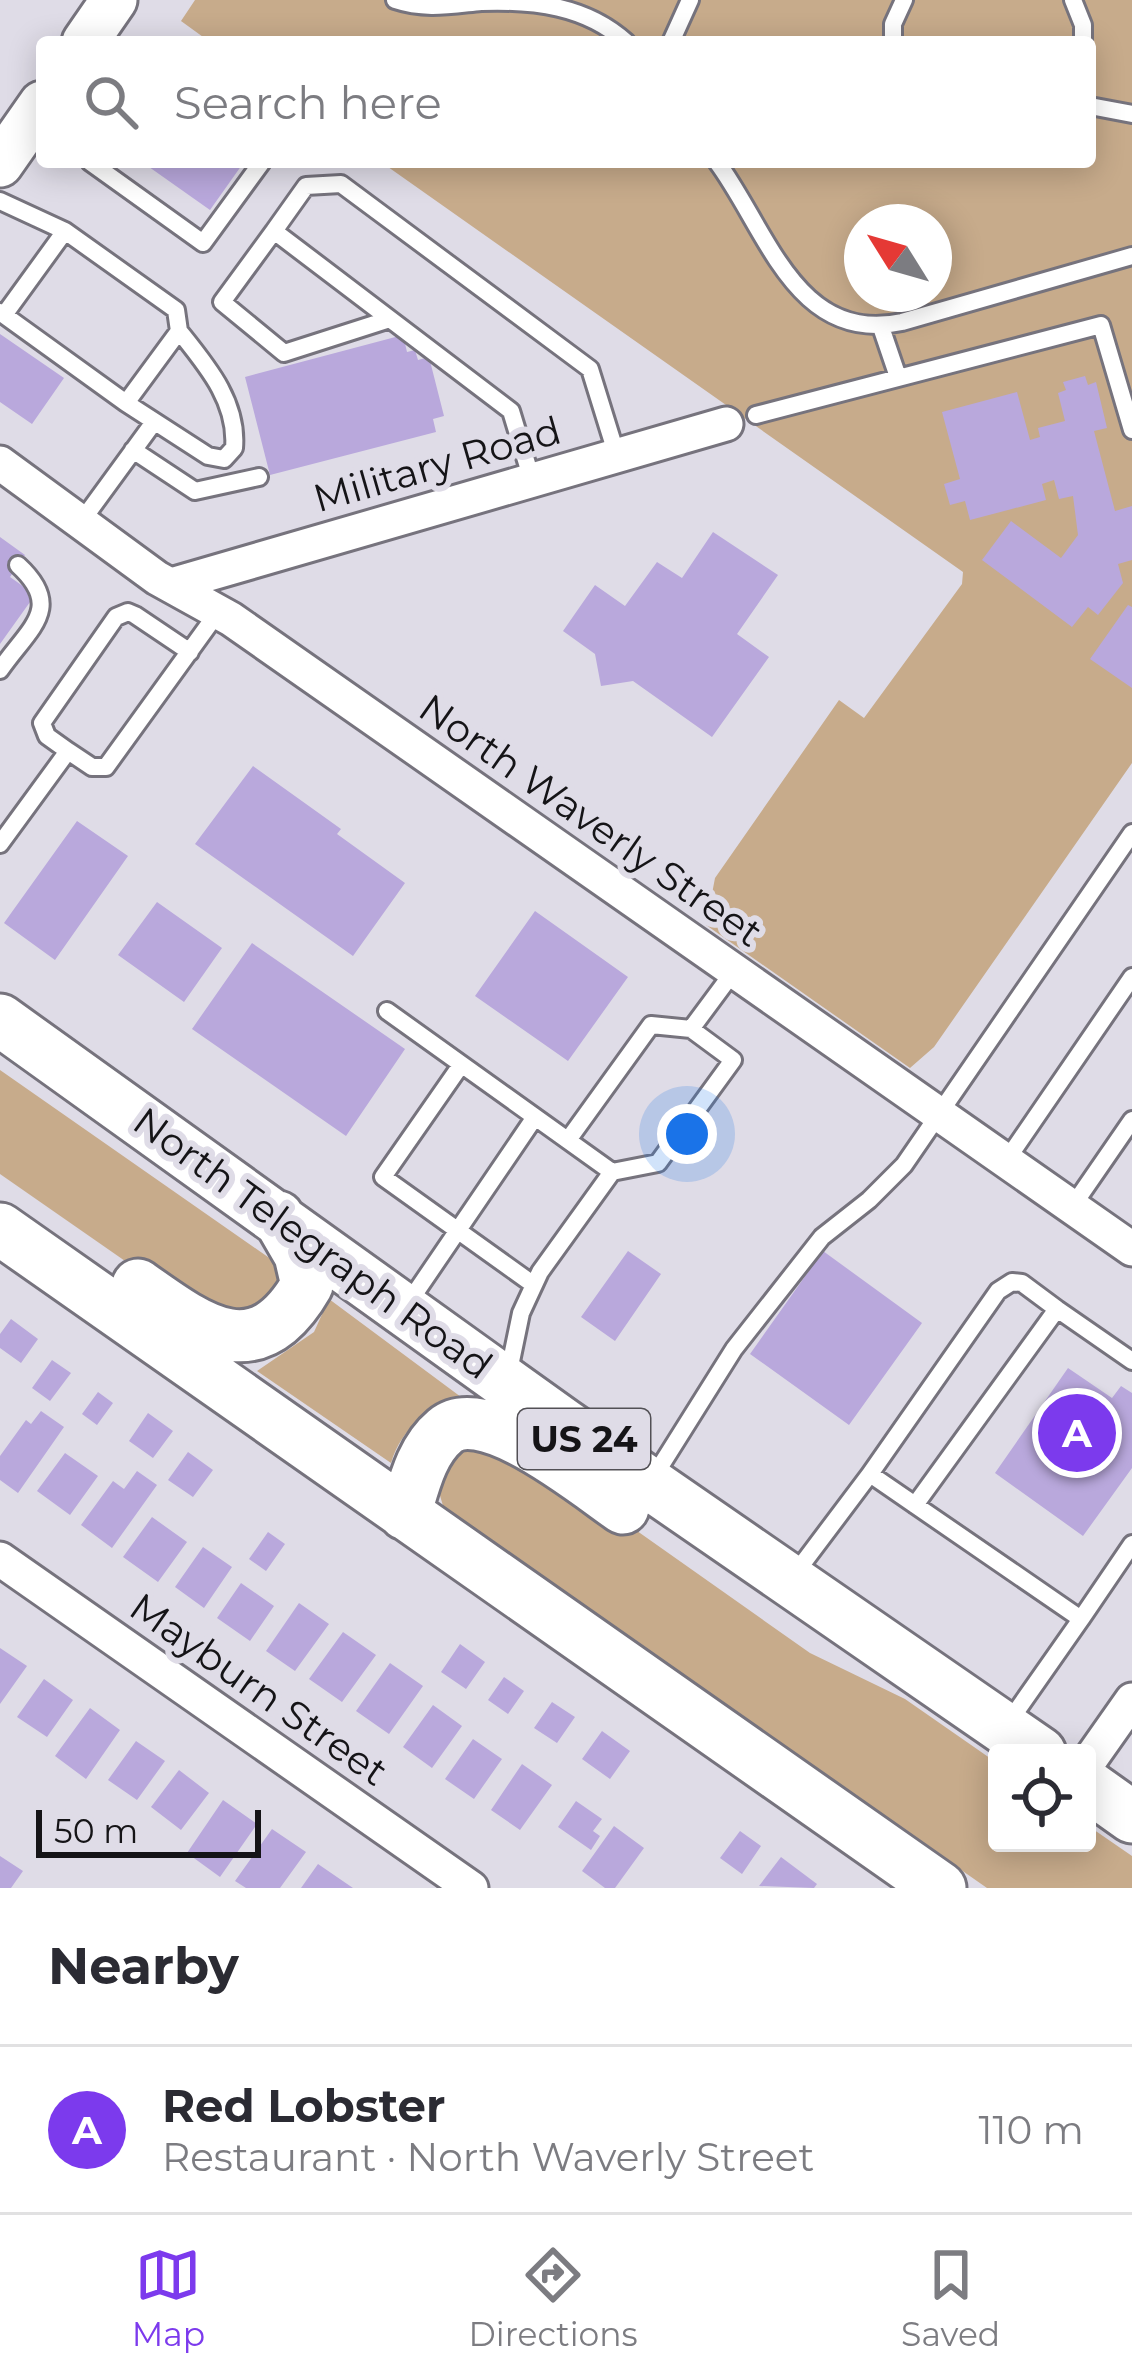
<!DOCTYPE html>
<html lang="en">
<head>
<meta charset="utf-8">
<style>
  body { margin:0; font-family:Montserrat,sans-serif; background:#f7f7f7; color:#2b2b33 }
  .controls { position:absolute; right:36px; bottom:36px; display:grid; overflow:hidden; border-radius:12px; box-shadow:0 6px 30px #0003 }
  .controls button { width:108px; height:108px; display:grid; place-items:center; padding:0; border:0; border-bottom:3px solid #e1e1e2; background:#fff; color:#2b2b33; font:60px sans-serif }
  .compass { position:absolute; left:844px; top:204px; width:108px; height:108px; border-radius:50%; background:#fff; box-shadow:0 6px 30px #0003; rotate:307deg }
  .scale { position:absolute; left:36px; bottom:30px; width:225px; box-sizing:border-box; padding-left:12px; border:6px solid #151417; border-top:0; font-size:33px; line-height:42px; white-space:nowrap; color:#151417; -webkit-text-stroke:9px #dfdce7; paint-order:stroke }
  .you { position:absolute; left:687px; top:1134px; width:42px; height:42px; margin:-30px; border:9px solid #fff; border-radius:50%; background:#1a73e8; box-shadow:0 0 0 18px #1a73e833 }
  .badge { display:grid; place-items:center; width:78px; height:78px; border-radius:50%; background:#7c3aed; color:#fff; font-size:39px; font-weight:700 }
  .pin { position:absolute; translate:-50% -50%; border:6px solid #fff; box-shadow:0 3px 12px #0006 }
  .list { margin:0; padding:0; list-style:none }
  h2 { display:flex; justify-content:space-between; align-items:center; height:156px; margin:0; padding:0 48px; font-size:51px }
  h2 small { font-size:39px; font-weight:400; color:#7c7c81 }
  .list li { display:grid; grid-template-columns:78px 1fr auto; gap:36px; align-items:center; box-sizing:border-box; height:168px; padding:0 48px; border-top:3px solid #e1e1e2 }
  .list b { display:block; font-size:45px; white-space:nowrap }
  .list p { margin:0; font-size:39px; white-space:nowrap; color:#7c7c81 }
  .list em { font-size:39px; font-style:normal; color:#7c7c81 }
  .icon { flex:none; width:66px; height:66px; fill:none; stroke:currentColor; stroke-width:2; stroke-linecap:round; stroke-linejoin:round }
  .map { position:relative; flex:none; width:1132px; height:1888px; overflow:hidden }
  .search { position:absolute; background:#fff; box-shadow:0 6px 30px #0003; left:36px; right:36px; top:36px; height:132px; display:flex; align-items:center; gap:30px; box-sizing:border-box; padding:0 42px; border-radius:12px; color:#7c7c81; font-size:45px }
  .sheet { height:324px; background:#fff }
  nav { display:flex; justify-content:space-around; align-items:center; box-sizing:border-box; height:168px; border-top:3px solid #e1e1e2; background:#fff; font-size:33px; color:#7c7c81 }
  nav a { display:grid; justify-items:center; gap:6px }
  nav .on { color:#7c3aed }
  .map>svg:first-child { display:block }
  .green { fill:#c7ab8b; fill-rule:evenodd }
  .building { fill:#b9a8dc }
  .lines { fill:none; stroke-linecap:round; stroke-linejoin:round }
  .lane-casing { stroke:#76737d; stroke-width:22 }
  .street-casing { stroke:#76737d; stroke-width:39 }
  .secondary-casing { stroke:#76737d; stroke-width:51 }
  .primary-casing { stroke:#76737d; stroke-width:57 }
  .lane { stroke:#fff; stroke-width:16 }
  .street { stroke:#fff; stroke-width:33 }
  .secondary { stroke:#fff; stroke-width:45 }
  .primary { stroke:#fff; stroke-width:51 }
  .labels { text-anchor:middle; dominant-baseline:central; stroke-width:12; stroke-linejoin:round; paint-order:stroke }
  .shield { fill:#dfdce7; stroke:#525055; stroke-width:3 }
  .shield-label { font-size:36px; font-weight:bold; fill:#151417 }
  .street-label { font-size:39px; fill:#151417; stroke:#dfdce7 }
</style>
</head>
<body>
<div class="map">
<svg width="1132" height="1888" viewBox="0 0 1132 1888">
  <rect width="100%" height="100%" fill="#dfdce7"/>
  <path class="green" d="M195,0h937v763l-198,284 -24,21 -204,-143 9,-47 124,-178 25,18 98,-134 1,-12 -582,-410h709v-120h-880l-29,-21zM862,222h72v72h-72z
    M0,1070l278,194 3,16 -22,28 -31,3 -67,-25 -161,-112z
    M329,1299l132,98c-34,17 -58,27 -70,66l-134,-92 57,-39z
    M474,1446l54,8 282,199 95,46 92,64v80h90v-18l45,31v32h-145l-543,-379 -6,-20 17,-36z"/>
  <path class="building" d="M142,162h102l-34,48z
    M0,334l64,44 -32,46 -32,-22z
    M403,335l4,17 8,-2 3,10 11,-3 15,59 -11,3 3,13 -166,43 -25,-98z
    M1085,376l3,9 8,-3 11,46 -13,3 21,80 17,-5v54l-14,4 5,19 -25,32 -10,-8 -16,20 -90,-67 29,-39 50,37 17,-23 -5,-39 -14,3 -5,-19 -12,4 4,16 -76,20 -5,-19 -15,4 -6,-21 16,-5 -18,-67 75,-20 13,48 10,-3 -2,-9 27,-7 -7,-28 8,-3 -3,-8z
    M713,532l65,43 -41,59 32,23 -57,80 -79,-56 -32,5 -6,-32 -32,-23 32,-46 30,21 32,-44 25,16z
    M0,537l25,18 -15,22 17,12 3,13 -30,42z
    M1128,605l4,2v81l-42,-29z
    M253,766l88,63 -4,5 68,49 -52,73 -158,-112z
    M77,821l51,35 -73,104 -51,-37z
    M157,902l65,46 -38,54 -66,-47z
    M535,911l93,66 -60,84 -93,-65z
    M252,943l153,106 -59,87 -154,-107z
    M628,1251l33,23 -46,67 -34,-24z
    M823,1251l99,72 -73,102 -99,-71z
    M11,1319l27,20 -17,24 -21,-15v-14z
    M52,1360l19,13 -21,28 -18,-13z
    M1068,1368l44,30 9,-12 11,7v75l-49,68 -88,-63z
    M98,1392l15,11 -16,22 -15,-11z
    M41,1411l23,16 -46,66 -18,-13v-24l26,-36 5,4z
    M148,1413l25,18 -20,27 -24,-17z
    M188,1452l25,18 -20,27 -25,-17z
    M65,1453l33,23 -28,39 -33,-24z
    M137,1471l20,14 -45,63 -31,-23 32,-44 11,8z
    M152,1517l35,25 -29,40 -35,-25z
    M268,1532l17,12 -19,27 -17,-12z
    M203,1547l29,20 -28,41 -29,-21z
    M241,1583l33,23 -24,35 -33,-23z
    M299,1603l30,21 -34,47 -29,-20z
    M343,1632l33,23 -34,47 -33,-23z
    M460,1644l25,18 -19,27 -25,-17z
    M0,1648l27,18 -27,38z
    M390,1663l33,23 -34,48 -33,-23z
    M504,1677l20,14 -16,23 -20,-14z
    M44,1679l29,21 -26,37 -30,-20z
    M552,1702l23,15 -18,26 -23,-15z
    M433,1705l29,21 -30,42 -29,-21z
    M90,1708l30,22 -34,49 -31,-23z
    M602,1731l28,20 -20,28 -28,-20z
    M473,1739l29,20 -28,40 -29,-20z
    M136,1741l29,20 -28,39 -29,-20z
    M522,1764l30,21 -32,45 -29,-20z
    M179,1770l30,23 -28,37 -30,-23z
    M223,1800l34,24 -37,53 -33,-24z
    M576,1801l26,18 -9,12 7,5 -9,14 -33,-23z
    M614,1826l30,22 -29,40h-10l-23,-17z
    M272,1829l34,23 -26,36h-34l-11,-7z
    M740,1831l21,15 -19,28 -22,-16z
    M0,1856l23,15 -12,17h-11z
    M781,1857l36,27 -3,4 -55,-2z
    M318,1864l35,24h-52z"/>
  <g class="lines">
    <defs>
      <path id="lane" d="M395,0c30,10 55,5 86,2 53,-2 105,4 145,40
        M1073,0l10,25v17
        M671,42l19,-42
        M893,42v-18l11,-24
        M1090,106l42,8
        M90,162l113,81 59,-81
        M717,162c50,67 79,183 185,160l230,-66
        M0,201l65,30
        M274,231l-52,71 62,51 106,-34
        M0,312l4,3 122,88 53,-72 -3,-21 -111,-79 -61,84
        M881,327l17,50
        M126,403l82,53 16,3 10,-11c4,-46 -27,-82 -55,-117
        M756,415l345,-90 31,105
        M133,450l62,41 64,-14
        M532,480l-21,-69 -237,-180 32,-45 35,-2 249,185 27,87
        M81,522l73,-100
        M0,670c29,-42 65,-62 18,-105
        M68,751l-21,-15 -5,-13 74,-106 12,-5 7,3 55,37
        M0,844l68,-93 24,16h14l112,-155
        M387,1011l225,161 -72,100 -19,41 -13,63
        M461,1065l-78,112 151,108
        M568,1140l83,-115 40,4
        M1006,1161l126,-184
        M612,1172l46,-9 75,-103 -42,-31 43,-58
        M1072,1207l60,-87
        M405,1308l130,-191
        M1057,1309l75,52
        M870,1474l128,-183 14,-9 10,1 35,26 -142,196
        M653,1478l81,-129 88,-112 47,-37 35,-35 228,-332
        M794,1575l76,-101 211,145 -75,107
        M1081,1619l51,-75"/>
      <path id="street" d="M0,463l157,115 74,41 901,630
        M171,585l555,-161
        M0,1559l471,329
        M1087,1764l45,-64"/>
      <path id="secondary" d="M85,42l29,-42
        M0,164l42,-60"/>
      <path id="primary" d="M0,1020l563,404 477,329
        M0,1229l940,659
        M138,1285c63,45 119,87 169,0l-7,-30 -22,-38
        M405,1514c9,-29 16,-63 40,-83 39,-33 143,53 178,77
        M1087,1785l45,32"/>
    </defs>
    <use href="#lane" class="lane-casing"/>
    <use href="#street" class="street-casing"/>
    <use href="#secondary" class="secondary-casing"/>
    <use href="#primary" class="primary-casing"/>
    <use href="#lane" class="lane"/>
    <use href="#street" class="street"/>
    <use href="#secondary" class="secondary"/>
    <use href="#primary" class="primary"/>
  </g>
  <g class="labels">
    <rect class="shield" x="518" y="1409" width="132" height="60" rx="9"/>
    <g class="shield-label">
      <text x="584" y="1439">US 24</text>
    </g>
    <g class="street-label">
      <text transform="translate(437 464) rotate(-16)">Military Road</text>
      <text transform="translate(591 820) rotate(35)">North Waverly Street</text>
      <text transform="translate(313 1243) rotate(36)">North Telegraph Road</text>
      <text transform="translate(259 1689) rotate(35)">Mayburn Street</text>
    </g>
  </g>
</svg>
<div class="controls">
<button><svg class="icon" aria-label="locate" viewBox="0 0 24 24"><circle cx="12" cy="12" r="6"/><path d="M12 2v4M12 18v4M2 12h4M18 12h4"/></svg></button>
</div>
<svg class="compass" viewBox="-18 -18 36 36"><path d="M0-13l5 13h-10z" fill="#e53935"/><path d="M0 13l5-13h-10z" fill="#7c7c81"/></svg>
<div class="scale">50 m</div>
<div class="you"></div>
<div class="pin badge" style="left:1077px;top:1433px">A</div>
<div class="search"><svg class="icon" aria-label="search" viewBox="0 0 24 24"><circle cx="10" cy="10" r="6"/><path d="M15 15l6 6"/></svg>Search here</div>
</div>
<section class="sheet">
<h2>Nearby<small></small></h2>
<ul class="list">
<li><span class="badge">A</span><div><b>Red Lobster</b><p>Restaurant · North Waverly Street</p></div><em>110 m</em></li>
</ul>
</section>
<nav>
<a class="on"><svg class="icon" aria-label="map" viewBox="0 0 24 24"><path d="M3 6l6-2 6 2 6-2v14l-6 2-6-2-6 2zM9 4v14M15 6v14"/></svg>Map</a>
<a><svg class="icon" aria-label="directions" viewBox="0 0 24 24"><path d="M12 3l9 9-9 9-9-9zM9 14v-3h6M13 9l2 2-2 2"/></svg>Directions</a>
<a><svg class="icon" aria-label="saved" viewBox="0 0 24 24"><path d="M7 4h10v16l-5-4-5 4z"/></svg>Saved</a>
</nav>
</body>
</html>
